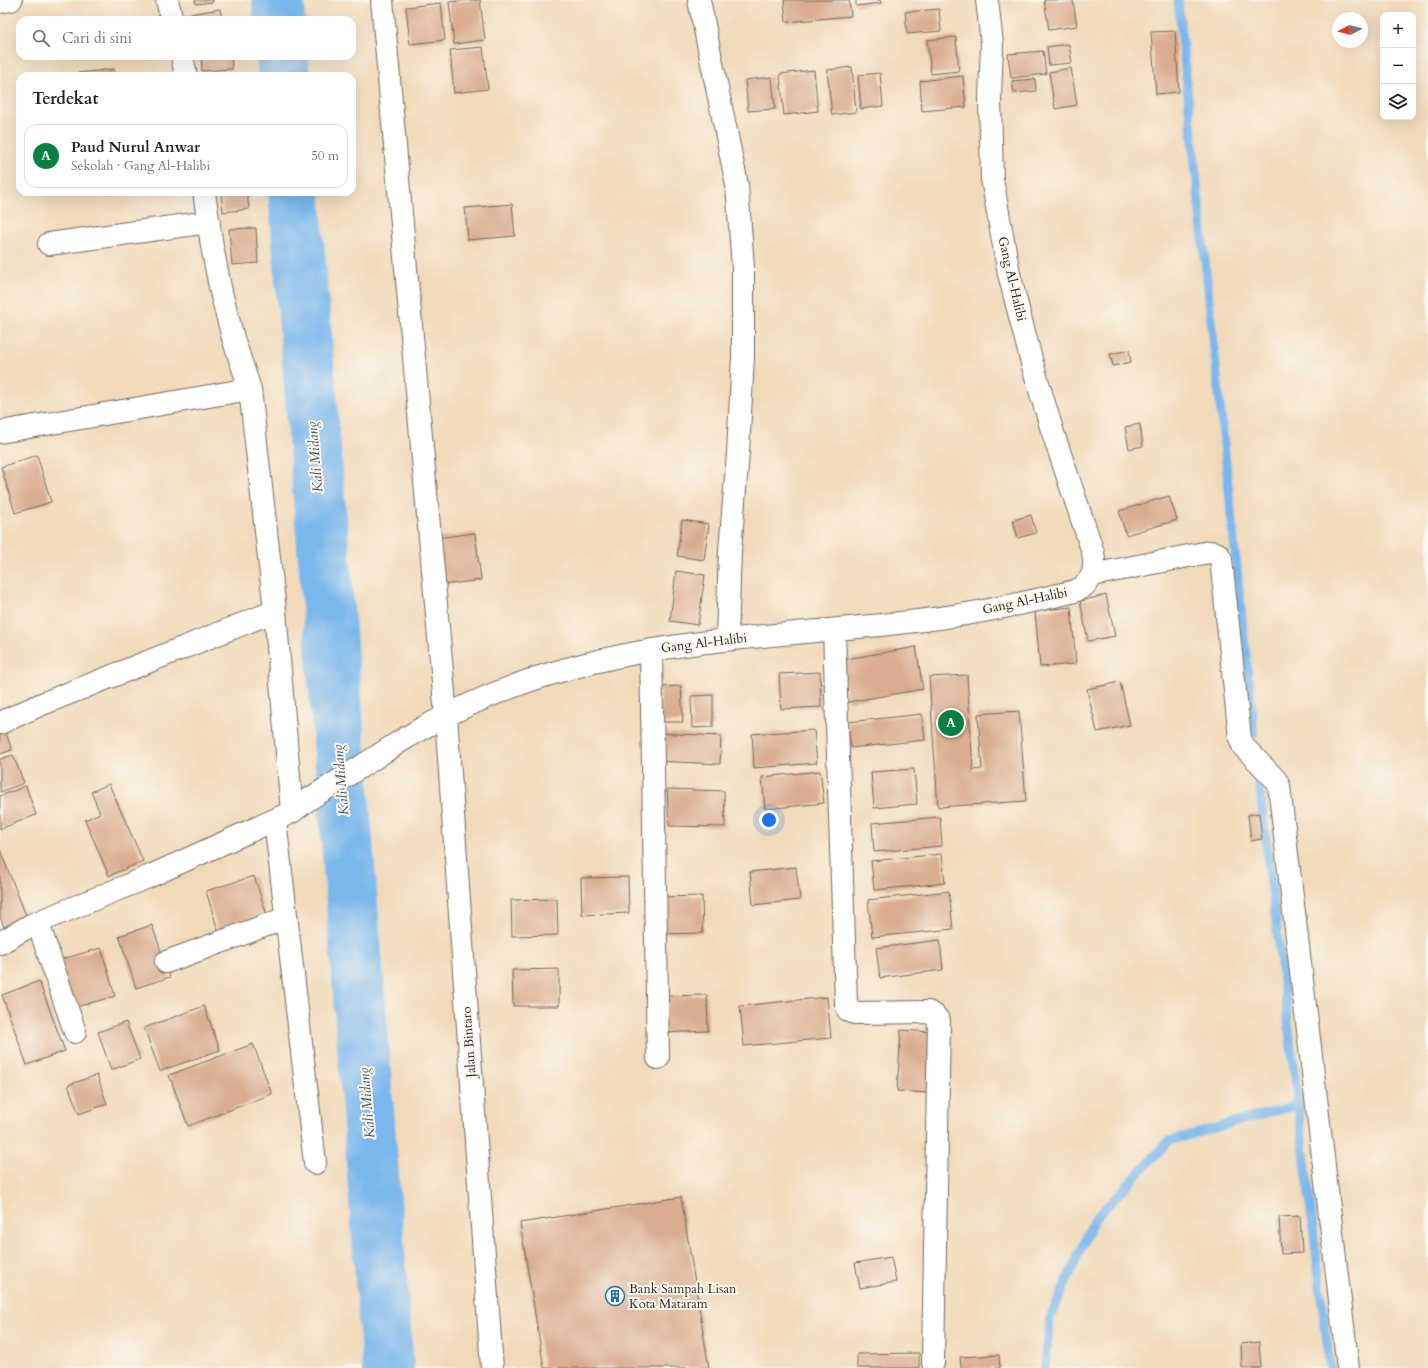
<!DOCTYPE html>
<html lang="id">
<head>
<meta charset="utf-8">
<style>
  body { margin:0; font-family:Cardo,serif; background:#f2f2f2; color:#222 }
  .controls { position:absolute; right:12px; top:12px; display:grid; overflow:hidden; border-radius:8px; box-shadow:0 4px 16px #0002 }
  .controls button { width:36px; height:36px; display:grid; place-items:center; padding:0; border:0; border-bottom:1px solid #e0e0e0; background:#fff; color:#222; font:20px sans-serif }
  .compass { position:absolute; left:1332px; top:12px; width:36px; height:36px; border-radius:50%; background:#fff; box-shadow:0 4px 16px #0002; rotate:263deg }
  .you { position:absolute; left:769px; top:820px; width:14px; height:14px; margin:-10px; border:3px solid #fff; border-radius:50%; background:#1a73e8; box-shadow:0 0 0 6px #1a73e833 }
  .badge { display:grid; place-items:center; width:26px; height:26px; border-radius:50%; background:#0b8043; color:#fff; font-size:13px; font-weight:700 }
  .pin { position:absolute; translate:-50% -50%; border:2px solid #fff; box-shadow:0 1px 4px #0006 }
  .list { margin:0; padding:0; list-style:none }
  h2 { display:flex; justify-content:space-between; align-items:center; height:52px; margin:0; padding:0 16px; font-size:17px }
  h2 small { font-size:13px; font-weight:400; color:#767676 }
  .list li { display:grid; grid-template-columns:26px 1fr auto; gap:12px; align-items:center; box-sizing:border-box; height:64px; margin:0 8px 8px; padding:0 8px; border:1px solid #e0e0e0; border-radius:12px }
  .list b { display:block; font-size:15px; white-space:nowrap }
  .list p { margin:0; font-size:13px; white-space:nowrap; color:#767676 }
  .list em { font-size:13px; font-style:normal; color:#767676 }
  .icon { flex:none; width:22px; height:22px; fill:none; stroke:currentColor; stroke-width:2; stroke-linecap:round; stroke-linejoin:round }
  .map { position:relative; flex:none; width:1428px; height:1368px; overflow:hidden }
  .search { position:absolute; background:#fff; box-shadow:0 4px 16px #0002; left:16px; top:16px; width:340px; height:44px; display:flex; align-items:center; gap:10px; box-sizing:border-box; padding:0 14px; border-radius:12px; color:#767676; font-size:15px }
  .panel { position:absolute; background:#fff; box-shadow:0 4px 16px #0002; left:16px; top:72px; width:340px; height:124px; border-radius:12px }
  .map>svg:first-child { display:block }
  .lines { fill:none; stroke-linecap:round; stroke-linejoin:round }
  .stream { stroke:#7ab7ec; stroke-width:9 }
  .river { stroke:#7ab7ec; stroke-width:52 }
  .building { fill:#daad90 }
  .street-casing { stroke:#70685d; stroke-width:24 }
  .street { stroke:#fff; stroke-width:22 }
  .labels { text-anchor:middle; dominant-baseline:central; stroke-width:4; stroke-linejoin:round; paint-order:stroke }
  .street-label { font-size:13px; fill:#2b2b2b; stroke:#fbf7ec }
  .poi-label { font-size:13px; fill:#2b2b2b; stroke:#fbf7ec; text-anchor:start }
  .water-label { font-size:14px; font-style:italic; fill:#435565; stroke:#fbf7ec }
</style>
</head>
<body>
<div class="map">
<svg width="1428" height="1368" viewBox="0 0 1428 1368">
  <rect width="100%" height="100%" fill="#fbf7ec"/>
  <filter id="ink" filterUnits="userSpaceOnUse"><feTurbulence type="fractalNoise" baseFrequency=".025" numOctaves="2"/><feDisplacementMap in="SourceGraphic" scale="8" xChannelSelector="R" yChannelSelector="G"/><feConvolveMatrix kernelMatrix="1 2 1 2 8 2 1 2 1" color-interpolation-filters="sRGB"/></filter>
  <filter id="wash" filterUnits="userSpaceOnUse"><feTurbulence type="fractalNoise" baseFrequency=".012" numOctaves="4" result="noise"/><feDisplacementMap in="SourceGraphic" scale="16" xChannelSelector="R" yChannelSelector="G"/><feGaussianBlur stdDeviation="0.9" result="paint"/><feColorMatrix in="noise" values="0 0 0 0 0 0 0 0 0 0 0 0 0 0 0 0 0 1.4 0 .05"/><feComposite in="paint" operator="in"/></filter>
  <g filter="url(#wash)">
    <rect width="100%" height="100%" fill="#f1daba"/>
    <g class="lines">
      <path class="stream" d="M1178,0l76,733
        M1258,774l72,594
        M1045,1368l5,-50 44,-98 75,-79 128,-36"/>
      <path class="river" d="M278,0l1,20
        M282,56l2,20
        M294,192l50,610 44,566"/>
    </g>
    <g id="blocks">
      <path class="building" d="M195,0h18v2l-17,2z
        M471,0h9l5,40 -31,4 -5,-42z
        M784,0h65l2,16 -65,6z
        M856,0h24l1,3 -25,3z
        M1044,0h29l4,26 -28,4z
        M441,3l4,37 -35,4 -4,-37z
        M220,9l2,11h-43v-4z
        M939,9l2,22 -34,3 -2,-22z
        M1175,31l4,61 -23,2 -5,-62z
        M956,37l3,34 -28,3 -4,-34z
        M1069,44l3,19 -23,2 -2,-18z
        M483,47l5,42 -34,4 -4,-43z
        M1043,51l3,23 -35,4 -3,-24z
        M201,56h30l1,13 -30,2z
        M852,67l4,45 -24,3 -5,-45z
        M1071,68l6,37 -22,4 -6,-37z
        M114,69l1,7h-37v-3z
        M814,70l4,41 -34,4 -4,-41z
        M880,73l3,33 -22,3 -3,-34z
        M963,76l3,31 -44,4 -2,-30z
        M772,77l3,32 -27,2 -3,-31z
        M1035,79l1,12 -22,2 -2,-12z
        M221,192h26l2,17 -26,3z
        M512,204l3,32 -47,4 -3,-32z
        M256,228l2,35 -26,2 -3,-36z
        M1129,350l2,12 -18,4 -3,-12z
        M1140,424l3,22 -14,3 -4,-22z
        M37,455l14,47 -36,11 -14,-46z
        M1169,496l8,24 -51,15 -7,-24z
        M1031,515l5,18 -18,5 -5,-18z
        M682,520l27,4 -5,36 -27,-4z
        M475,533l6,47 -39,5 -6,-47z
        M676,571l29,4 -7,50 -28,-4z
        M1106,595l9,41 -27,5 -8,-40z
        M1071,607l5,57 -36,3 -5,-56z
        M916,647l7,42 -75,13 -7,-42z
        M820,672l1,35 -40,2 -2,-35z
        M967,675l6,95 9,-1 -4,-55 41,-3 7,90 -88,6 -9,-130z
        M1120,682l10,43 -33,7 -10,-43z
        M681,686l2,36h-22l-1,-35z
        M713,695v32l-21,1 -1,-32z
        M922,714l3,26 -74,8 -3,-26z
        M4,728l8,22 -12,4v-25z
        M814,730l3,33 -63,5 -2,-34z
        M655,733l66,3 -1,28 -66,-3z
        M13,755l11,28 -24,9v-33z
        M914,769l3,35 -43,4 -3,-36z
        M820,771l4,32 -59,6 -3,-32z
        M109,784l34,77 -34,15 -24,-56 15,-7 -9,-21z
        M26,786l10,29 -36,14v-33z
        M667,789l57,2 1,36 -56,-1z
        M1259,813l3,26 -11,2 -3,-26z
        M940,817l2,29 -68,6 -2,-29z
        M0,850l27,68 -23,9 -4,-10z
        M942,854l3,29 -71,7 -3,-29z
        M796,867l4,33 -47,5 -3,-33z
        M254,876l15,45 -49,16 -14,-46z
        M628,877l1,36 -47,2 -1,-37z
        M949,891l4,38 -81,8 -4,-37z
        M702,896l1,37 -46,1 -1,-37z
        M557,899l1,36 -46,1 -1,-36z
        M152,925l18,52 -34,11 -17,-52z
        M940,940l3,30 -63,8 -4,-30z
        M101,948l14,48 -46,13 -14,-48z
        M559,969v37h-46l-1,-36z
        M39,981l26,70 -38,14 -25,-70z
        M707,995l1,36 -46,2 -1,-37z
        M827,997l4,41 -87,8 -4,-40z
        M204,1006l16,44 -60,21 -16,-43z
        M126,1022l14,37 -29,11 -13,-38z
        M901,1030l31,2 -4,61 -31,-2z
        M253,1044l19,50 -84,32 -19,-51z
        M97,1075l10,29 -28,10 -11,-29z
        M681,1197l28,171h-165l-24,-145z
        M1300,1216l2,37 -21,1 -2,-37z
        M891,1257l5,25 -36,6 -5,-25z
        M1259,1342l2,26h-19l-1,-24z
        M919,1353v15h-62v-14z
        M999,1355l1,13h-39l-1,-11z"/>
    </g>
  </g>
  <g filter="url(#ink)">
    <use href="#blocks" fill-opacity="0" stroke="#70685d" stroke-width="1"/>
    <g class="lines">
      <defs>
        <path id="street" d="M167,0l5,20
          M382,0l64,716 46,652
          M699,0l38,185 6,83v89l-5,96 -8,97 -3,89
          M0,2l11,-2
          M182,56l4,20
          M204,192l8,54 9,46 12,46 17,51 25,222 17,201
          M49,244l160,-22
          M0,432l250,-43
          M1092,575l117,-23c7,0 9,1 12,7l19,179 3,8 33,34 3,6 69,582
          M834,630l12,374 2,6 6,3 74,-1 6,3 5,6 -6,342
          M651,650l7,408
          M0,723l42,-19 233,-93
          M275,820l40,343
          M38,923l37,109
          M0,943l31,-18 117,-48 144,-65 14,-11c24,-15 49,-30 73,-46 13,-8 26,-17 40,-25 50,-28 107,-51 163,-65 130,-34 265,-30 396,-53 26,-5 51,-10 76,-16 7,-2 18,-3 25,-7 14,-8 17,-21 14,-37l-41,-122 -20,-67 -23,-89 -17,-95 -2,-81 2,-54 -5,-44
          M166,962l120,-44"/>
      </defs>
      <use href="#street" class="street-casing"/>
      <use href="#street" class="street"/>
    </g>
  </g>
  <defs>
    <symbol id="building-ring" viewBox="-11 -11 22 22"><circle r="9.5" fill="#fbf7ec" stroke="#1f6fb2" stroke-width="1.5"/><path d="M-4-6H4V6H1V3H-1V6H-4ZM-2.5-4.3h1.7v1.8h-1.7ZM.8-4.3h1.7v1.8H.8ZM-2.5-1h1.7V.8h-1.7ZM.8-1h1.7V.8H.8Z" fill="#1f6fb2"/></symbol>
  </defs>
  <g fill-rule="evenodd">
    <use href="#building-ring" x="604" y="1285" width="22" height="22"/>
  </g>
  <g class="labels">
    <g class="street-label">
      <text transform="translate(1012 279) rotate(77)">Gang Al-Halibi</text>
      <text transform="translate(1025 601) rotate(-12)">Gang Al-Halibi</text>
      <text transform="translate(704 643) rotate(-7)">Gang Al-Halibi</text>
      <text transform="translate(469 1042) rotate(-94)">Jalan Bintaro</text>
    </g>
    <g class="poi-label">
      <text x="629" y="1289">Bank Sampah Lisan<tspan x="629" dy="15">Kota Mataram</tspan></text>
    </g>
    <g class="water-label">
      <text transform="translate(315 457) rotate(-95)">Kali Midang</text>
      <text transform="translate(341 780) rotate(-95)">Kali Midang</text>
      <text transform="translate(367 1103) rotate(-95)">Kali Midang</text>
    </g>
  </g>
</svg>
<div class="controls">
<button>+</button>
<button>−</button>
<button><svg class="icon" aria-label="layers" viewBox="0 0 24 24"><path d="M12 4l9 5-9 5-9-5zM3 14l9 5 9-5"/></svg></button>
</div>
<svg class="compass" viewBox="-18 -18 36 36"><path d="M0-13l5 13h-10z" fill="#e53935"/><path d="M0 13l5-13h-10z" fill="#767676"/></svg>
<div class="you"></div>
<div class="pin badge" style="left:951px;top:723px">A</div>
<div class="search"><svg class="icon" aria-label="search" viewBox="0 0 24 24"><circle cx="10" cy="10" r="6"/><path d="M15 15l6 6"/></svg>Cari di sini</div>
<section class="panel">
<h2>Terdekat<small></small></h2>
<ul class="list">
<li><span class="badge">A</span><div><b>Paud Nurul Anwar</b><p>Sekolah · Gang Al-Halibi</p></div><em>50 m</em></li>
</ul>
</section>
</div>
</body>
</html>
